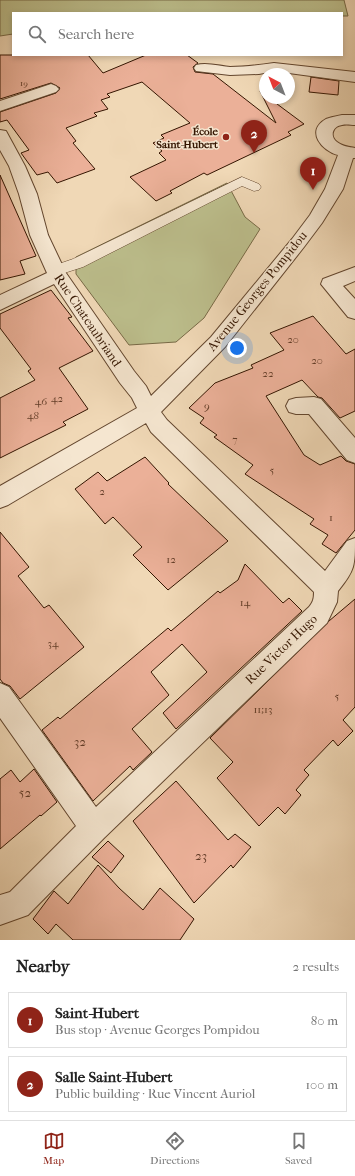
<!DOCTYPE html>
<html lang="en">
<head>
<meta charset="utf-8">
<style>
  body { margin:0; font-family:"IM FELL French Canon",serif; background:#f2f2f2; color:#222 }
  .compass { position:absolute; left:259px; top:68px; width:36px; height:36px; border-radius:50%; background:#fff; box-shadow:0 2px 6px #0003; rotate:318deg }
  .you { position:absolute; left:237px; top:348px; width:14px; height:14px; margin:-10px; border:3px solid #fff; border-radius:50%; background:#1a73e8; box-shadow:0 0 0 6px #1a73e833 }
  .badge { display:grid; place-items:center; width:26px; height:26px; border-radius:50%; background:#8f2418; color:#fff; font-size:13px; font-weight:700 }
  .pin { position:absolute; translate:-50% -33px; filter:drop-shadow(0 1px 2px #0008) }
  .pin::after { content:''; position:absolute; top:21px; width:14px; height:12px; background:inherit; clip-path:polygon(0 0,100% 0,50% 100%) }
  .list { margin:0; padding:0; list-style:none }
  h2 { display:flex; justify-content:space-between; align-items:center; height:52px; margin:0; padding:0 16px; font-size:17px }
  h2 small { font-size:13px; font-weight:400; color:#767676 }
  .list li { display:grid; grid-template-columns:26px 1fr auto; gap:12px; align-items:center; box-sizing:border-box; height:56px; margin:0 8px 8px; padding:0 8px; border:1px solid #e0e0e0; border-radius:0px }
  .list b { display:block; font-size:15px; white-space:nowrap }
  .list p { margin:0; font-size:13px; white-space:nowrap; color:#767676 }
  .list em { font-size:13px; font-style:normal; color:#767676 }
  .icon { flex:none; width:22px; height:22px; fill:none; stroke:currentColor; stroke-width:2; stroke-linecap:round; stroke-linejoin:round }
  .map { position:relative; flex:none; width:355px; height:940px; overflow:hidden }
  .search { position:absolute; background:#fff; box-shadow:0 2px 6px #0003; left:12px; right:12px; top:12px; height:44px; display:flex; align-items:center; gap:10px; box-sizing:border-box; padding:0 14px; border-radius:0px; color:#767676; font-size:15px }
  .sheet { height:180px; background:#fff }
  nav { display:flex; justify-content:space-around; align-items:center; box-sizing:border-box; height:56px; border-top:1px solid #e0e0e0; background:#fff; font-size:11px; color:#767676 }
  nav a { display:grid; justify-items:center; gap:2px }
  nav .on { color:#8f2418 }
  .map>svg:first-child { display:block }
  .green { fill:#bcbe8c; stroke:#786a46 }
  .building { fill:#ebb098; stroke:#341501 }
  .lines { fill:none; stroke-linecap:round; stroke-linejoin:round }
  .pedestrian-casing { stroke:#63462e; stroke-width:1 }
  .minor-casing { stroke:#63462e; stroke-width:2 }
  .pedestrian { fill:#f5e6d0; fill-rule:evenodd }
  .minor { fill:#f5e6d0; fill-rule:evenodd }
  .poi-dot { fill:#8f2418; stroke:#f5e6d0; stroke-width:1.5 }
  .labels { text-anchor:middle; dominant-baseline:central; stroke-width:3; stroke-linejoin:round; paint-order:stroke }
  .far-number-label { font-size:9px; fill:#623c27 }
  .far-poi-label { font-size:11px; font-weight:bold; fill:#341501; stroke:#f5e6d0; text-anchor:end }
  .number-label { font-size:11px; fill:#623c27 }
  .street-label { font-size:13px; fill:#341501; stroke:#f5e6d0 }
  .near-number-label { font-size:13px; fill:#623c27 }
</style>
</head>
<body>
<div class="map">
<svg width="355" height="940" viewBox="0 0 355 940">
  <rect width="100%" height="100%" fill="#f0d8b6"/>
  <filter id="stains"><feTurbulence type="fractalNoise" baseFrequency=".005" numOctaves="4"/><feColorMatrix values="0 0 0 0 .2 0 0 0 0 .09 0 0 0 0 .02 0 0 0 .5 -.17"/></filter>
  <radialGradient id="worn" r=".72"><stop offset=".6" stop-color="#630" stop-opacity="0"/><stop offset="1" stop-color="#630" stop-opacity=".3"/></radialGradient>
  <path class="green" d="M0,0h344l4,16h-6v-3h-329v21l-13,2z
    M227,183l18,34 15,12 -56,89 -28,24 -47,3 -53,-71v-17z"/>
  <path class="building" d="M0,55h88l15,18 43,-18h41l11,8 -5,4 2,5 18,2 63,49 -16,-32 5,4v3h4l35,26 -16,8 3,3 -84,40 -3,-2 -34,18 2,2 -16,8 -26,-24 36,-17 -7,-7 3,-2 -9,-8 11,-5 -3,-3 29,-12 -48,-41 -35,12 3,3 -9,3 7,9 -14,4 3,3 -31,12 10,13 -3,2 22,26 -38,14 -9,-11 -11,3 -16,-22 8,-3 -22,-30 -7,2v-10l56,-19 4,-5 -9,-5 -51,16z
    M311,77l28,4 -1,14 -29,-3z
    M0,175l36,81 -16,5 5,13 -25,6z
    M51,290l21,27 -4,1 25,33 -34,17 29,41 -25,13 3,3 -66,33v-60l35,-18 -7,-9 3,-2 -31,-41v-14z
    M313,316l33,38 9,-5v62l-15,7 -18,-20 -4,-1 -16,-17 -36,16 38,59 16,10 21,-9 5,5 9,3v66l-19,23 -14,-9 6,-9 -18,-11 4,-5 -69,-45 8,-9 -39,-28 3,-2 -17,-12 4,-5 -15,-10 26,-25 38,-15 -2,-3 33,-15 -14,-17z
    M145,457l24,26 -1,1 60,57 -60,49 -35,-35 9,-8 -29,-30 -8,7 -30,-35 23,-17 9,9z
    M0,532l29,35 -11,9 26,32 5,-3 35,42 -64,52 -10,-13 -7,-3 -3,-4z
    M245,564l38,39 6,-5 13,13 -126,118 -13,-16 44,-41 -25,-28 -31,28 18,23 -37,34 20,23 -19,18 -3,-4 -37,35 -51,-71 16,-13 2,2 108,-91 3,3 47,-40 2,2 18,-13z
    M355,599v108l-12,13 10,11 -15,15 -5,-6 -29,30 5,5 -13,15 5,5 -16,19 -7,-7 -19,19 -42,-48 16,-16 -23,-24 119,-117z
    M34,769l23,33 -16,14 -1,-1 -40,34v-70l11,-9 9,12z
    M176,781l52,59 7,-6 16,13 -18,21 -2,-3 -37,38 -61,-82z
    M108,841l16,15 -13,17 -19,-16z
    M98,865l21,23 24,22 17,-22 34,31 -14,21h-107l-17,-16 -8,10 -15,-15 21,-28 14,13z"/>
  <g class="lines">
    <defs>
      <path id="pedestrian" d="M242,177l17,7 2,3 -2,3 -5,1 -12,-5 -159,81 -28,9 -5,-1 -2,-4 2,-4 23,-8z"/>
      <path id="minor" d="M274,63l81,9v10l-81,-11 -15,3 -29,1 -34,-4 -2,-3 2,-3c11,-3 23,1 34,2 15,0 30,-2 44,-4z
        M51,84l5,2 3,3 -3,3 -56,19v-10z
        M342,115h13v10c-4,0 -9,-1 -13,0 -9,1 -13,11 -5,17 5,4 12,5 18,6v10h-2l-10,31 -21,34 -18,24 -79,100 -64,65 6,8 158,151 22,-30 8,-3c0,28 0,32 -17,53l-1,11 -10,21 -223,215 -76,77 -28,10v-30l10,-3 66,-66 -76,-108v-35l9,4 87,120 213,-200c4,-5 5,-8 5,-15l-163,-160 -5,-9 -138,82 -8,3v-22l137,-78 -5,-10 -12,-15 -66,-99 -54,26v-15l47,-22 -17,-38 -11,-41 -10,-28 -9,-16v-20l6,1 19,35 12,28 11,41 18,38 68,98 12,15 5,10 60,-59 81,-98 18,-24 15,-26 13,-34c-16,-4 -33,-24 -12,-36 5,-2 11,-3 16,-4z
        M355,267v14l-12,5 12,13v20l-7,-2 -27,-33 2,-5z
        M314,397l7,2 34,39v25l-8,-3 -38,-46h-13l-7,-2 -3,-6 3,-6 7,-2z"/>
    </defs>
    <use href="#pedestrian" class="pedestrian-casing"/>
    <use href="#minor" class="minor-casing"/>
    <use href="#pedestrian" class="pedestrian"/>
    <use href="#minor" class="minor"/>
  </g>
  <circle class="poi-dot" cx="226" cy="137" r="4"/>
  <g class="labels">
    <g class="far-number-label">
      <text x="24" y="83">19</text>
    </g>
    <g class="far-poi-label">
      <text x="218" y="131">École<tspan x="218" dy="13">Saint-Hubert</tspan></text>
    </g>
    <g class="number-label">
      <text x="293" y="339">20</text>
      <text x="317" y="360">20</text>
      <text x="268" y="373">22</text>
      <text x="57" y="398">42</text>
      <text x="41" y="401">46</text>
      <text x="207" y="406">9</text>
      <text x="33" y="415">48</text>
      <text x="235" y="439">7</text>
      <text x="272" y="470">5</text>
      <text x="102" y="491">2</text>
      <text x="331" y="517">1</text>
      <text x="171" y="559">12</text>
      <text x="245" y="602">14</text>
      <text x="53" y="643">34</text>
      <text x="337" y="696">5</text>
      <text x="263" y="709">11;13</text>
    </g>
    <g class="street-label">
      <text transform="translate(257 291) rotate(-51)">Avenue Georges Pompidou</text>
      <text transform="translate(88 320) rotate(56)">Rue Chateaubriand</text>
      <text transform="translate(281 649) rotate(-44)">Rue Victor Hugo</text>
    </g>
    <g class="near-number-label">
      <text x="80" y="741">32</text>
      <text x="25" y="792">52</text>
      <text x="201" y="855">23</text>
    </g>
  </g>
  <rect width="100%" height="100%" filter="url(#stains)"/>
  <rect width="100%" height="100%" fill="url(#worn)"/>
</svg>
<svg class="compass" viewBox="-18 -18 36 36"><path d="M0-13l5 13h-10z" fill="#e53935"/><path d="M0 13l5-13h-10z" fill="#767676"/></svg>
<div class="you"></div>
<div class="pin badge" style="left:313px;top:190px">1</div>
<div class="pin badge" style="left:254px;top:153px">2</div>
<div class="search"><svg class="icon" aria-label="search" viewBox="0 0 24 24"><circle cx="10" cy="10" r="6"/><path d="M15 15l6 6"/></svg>Search here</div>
</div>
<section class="sheet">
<h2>Nearby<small>2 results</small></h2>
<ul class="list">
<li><span class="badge">1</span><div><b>Saint-Hubert</b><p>Bus stop · Avenue Georges Pompidou</p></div><em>80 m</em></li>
<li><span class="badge">2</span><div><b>Salle Saint-Hubert</b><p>Public building · Rue Vincent Auriol</p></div><em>100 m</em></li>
</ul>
</section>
<nav>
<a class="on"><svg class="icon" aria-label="map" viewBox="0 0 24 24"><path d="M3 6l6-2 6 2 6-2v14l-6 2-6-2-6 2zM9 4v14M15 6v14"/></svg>Map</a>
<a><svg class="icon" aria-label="directions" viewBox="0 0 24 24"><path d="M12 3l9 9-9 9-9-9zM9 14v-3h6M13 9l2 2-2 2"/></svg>Directions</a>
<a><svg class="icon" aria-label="saved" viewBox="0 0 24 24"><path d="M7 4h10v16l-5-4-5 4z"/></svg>Saved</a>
</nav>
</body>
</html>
